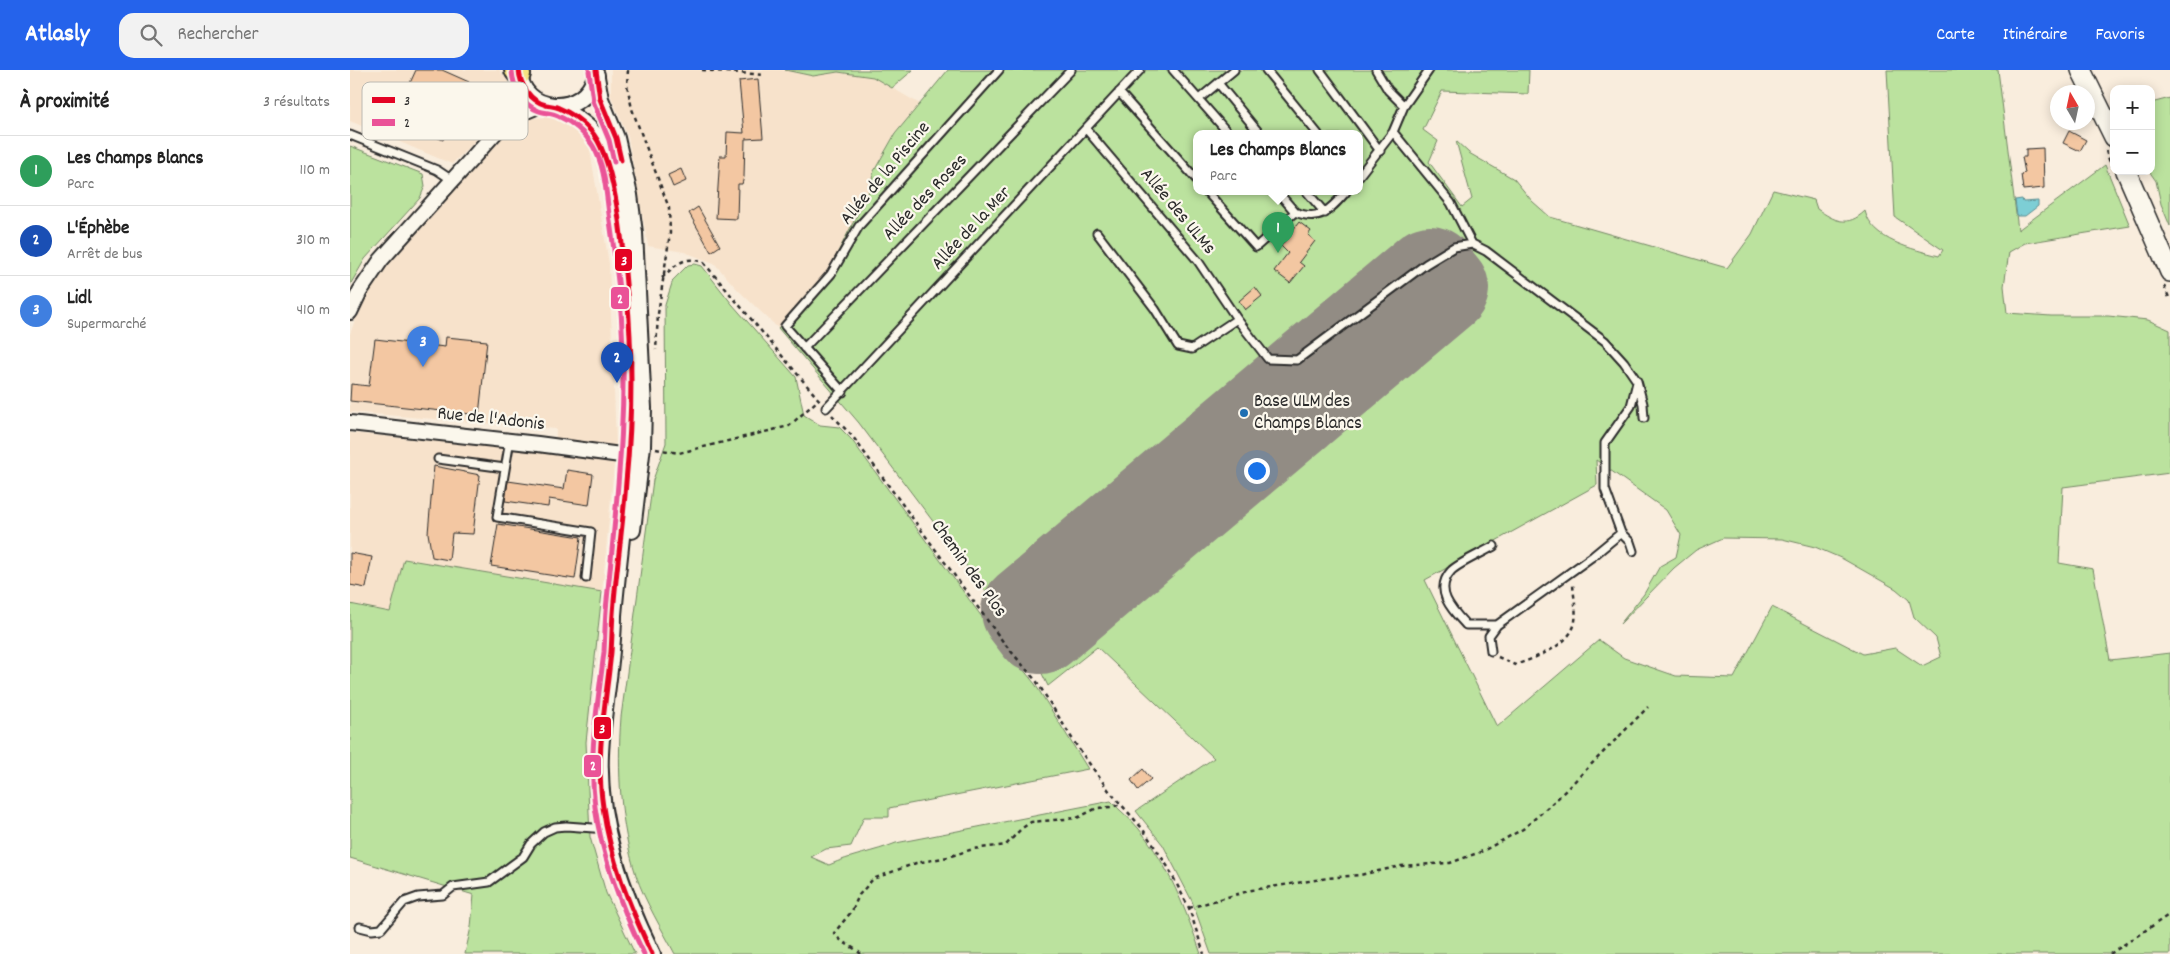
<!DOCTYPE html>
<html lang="fr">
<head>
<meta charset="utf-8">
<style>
  body { margin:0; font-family:Dekko,sans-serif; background:#f2f2f2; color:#222 }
  .controls { position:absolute; right:15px; top:15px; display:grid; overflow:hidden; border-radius:10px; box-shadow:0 2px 12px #0003 }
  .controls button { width:45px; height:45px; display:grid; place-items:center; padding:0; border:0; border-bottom:1px solid #e0e0e0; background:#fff; color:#222; font:25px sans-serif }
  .compass { position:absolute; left:1700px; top:15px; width:45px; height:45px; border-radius:50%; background:#fff; box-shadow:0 2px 12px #0003; rotate:351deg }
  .you { position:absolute; left:906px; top:400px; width:18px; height:18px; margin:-12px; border:4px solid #fff; border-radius:50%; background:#1a73e8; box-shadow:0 0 0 8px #1a73e833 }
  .badge { display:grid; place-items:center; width:32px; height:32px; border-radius:50%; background:#2563eb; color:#fff; font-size:16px; font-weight:700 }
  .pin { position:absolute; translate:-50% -41px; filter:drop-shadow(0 1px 2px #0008) }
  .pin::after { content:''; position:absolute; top:26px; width:18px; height:15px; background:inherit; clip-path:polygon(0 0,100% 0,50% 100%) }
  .popup { position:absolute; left:843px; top:60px; width:170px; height:65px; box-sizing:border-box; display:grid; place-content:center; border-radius:10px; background:#fff; filter:drop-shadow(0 1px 4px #0005); font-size:16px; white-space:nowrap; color:#767676 }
  .popup b { font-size:19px; color:#222 }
  .popup::after { content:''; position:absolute; left:50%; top:100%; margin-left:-10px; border:10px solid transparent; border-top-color:#fff }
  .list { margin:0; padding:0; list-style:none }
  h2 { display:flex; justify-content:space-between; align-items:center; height:65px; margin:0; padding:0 20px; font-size:21px }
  h2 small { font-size:16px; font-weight:400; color:#767676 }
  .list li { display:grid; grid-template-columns:32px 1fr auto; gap:15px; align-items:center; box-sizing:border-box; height:70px; padding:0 20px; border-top:1px solid #e0e0e0 }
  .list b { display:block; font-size:19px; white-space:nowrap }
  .list p { margin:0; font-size:16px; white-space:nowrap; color:#767676 }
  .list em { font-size:16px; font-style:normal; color:#767676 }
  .icon { flex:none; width:28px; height:28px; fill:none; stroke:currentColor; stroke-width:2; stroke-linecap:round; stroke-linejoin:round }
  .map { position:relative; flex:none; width:1820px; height:884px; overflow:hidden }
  header { display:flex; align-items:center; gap:30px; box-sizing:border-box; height:70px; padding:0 25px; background:#2563eb; color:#fff }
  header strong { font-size:24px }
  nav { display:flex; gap:28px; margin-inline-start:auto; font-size:18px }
  .search { width:350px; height:45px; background:#f2f2f2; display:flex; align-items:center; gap:12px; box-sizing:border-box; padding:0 18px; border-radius:15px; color:#767676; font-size:19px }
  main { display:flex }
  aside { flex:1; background:#fff }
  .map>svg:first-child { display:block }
  .built { fill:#f7e2cb }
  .green { fill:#bbe29e; stroke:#738664; fill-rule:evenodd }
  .water { fill:#7dced5; stroke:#5c8d91 }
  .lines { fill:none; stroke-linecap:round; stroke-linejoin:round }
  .runway { stroke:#928c84; stroke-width:92 }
  .building { fill:#f3c7a2; stroke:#2b2b2b }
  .service-casing { stroke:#2b2b2b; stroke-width:11 }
  .minor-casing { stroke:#2b2b2b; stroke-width:18 }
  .tertiary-casing { stroke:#2b2b2b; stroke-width:20 }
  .secondary-casing { stroke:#2b2b2b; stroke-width:22 }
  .trunk-casing { stroke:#2b2b2b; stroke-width:26 }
  .path { stroke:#2b2b2b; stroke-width:2.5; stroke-dasharray:4 4; stroke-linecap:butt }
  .service { stroke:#fbf7ec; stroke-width:7 }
  .minor { stroke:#fbf7ec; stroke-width:14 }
  .tertiary { stroke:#fbf7ec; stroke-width:16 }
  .secondary { stroke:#fbf7ec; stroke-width:19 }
  .trunk { stroke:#f7e281; stroke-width:22 }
  .bus-1-casing { stroke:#fbf7ec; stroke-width:9 }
  .bus-2-casing { stroke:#fbf7ec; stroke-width:9 }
  .bus-1 { stroke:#e40324; stroke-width:5 }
  .bus-2 { stroke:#ea5297; stroke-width:5 }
  .poi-dot { fill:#1f6fb2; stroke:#fbf7ec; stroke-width:2 }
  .labels { text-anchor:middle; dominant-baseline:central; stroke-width:4.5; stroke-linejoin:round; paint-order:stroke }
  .street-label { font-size:19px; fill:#2b2b2b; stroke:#fbf7ec }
  .poi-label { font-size:19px; fill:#2b2b2b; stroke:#fbf7ec; text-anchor:start }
  .key { fill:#fbf7ec; stroke:#bdbab2; stroke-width:1 }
  .key-label { font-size:14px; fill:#2b2b2b }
  .line-badge { stroke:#fbf7ec; stroke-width:2 }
  .badge-label { font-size:14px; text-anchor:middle; font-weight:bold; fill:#fff }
</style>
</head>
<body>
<header>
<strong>Atlasly</strong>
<div class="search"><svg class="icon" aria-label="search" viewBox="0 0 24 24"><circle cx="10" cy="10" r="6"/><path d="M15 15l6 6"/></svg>Rechercher</div>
<nav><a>Carte</a><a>Itinéraire</a><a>Favoris</a></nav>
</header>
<main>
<aside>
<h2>À proximité<small>3 résultats</small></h2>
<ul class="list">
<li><span class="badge" style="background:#2e9e5b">1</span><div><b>Les Champs Blancs</b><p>Parc</p></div><em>110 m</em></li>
<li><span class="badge" style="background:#1a4fb4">2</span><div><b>L'Éphèbe</b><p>Arrêt de bus</p></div><em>310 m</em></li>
<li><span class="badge" style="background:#3f7fe0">3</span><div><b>Lidl</b><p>Supermarché</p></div><em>410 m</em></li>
</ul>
</aside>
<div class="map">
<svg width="1820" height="884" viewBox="0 0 1820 884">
  <rect width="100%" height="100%" fill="#f9eddd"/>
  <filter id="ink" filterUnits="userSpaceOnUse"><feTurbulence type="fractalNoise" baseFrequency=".02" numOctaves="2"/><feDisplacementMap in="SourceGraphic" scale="10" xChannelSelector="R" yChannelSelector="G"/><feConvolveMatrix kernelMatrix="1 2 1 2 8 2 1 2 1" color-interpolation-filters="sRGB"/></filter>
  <g filter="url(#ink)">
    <path class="built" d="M0,0h149l9,10 3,13 -6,18 -53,53 -102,-43z
      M261,0h174l28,6 25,-4 35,5 47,27 -25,30 -21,37 -6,23 -43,83 -47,51 -40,-38 -24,-27 -30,-11 -36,-6 -20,-109 -17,-41z
      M205,47l13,8 21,19 20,120 7,179 -14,149 -197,-33 -15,53 -40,-8v-171l205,20 1,-24 -206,-17v-78l10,-28 16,-29 95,-109 42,-42 20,-8z"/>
    <path class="green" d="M435,0h128l-21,18 -19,-11 -35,-5 -25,4z
      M598,0h581l-1,24 -86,-3 -19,39 15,11 -9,21 33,45 10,-8 -16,-58 13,12 45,26 18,22 18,16 177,51 25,-34 21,-44 41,10 3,9c18,12 30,19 48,2 7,30 48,38 74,45l4,-6 -48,-33 -8,-147h111l20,160 87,-65 25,61 -105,17 -16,9 -5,34 3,27 44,3h57l40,4 22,10v143l-107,14 -4,76 34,6 17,91 60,-7v301h-959l-19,-53 -29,-56 -27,-34 78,-53 -117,-111 -49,39 -16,-33 -173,-230 -81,-95 47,-51 43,-83 6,-23 21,-37zM847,64h162v58h-162zM1246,390l70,50 15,25 -5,22 -16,9 -16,28 -24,30 54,-56 22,-18 27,-12 59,1 33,8 28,12 53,30 13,11 5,17 22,21 5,19 -19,9 -27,-18 -32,6 -91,-47 -38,71 -58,-2 -52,-18 -25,-18 -102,87 -72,-147 172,-95z
      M1820,28v128l-9,-22 -5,-23 -7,-10h2v-68z
      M0,76l73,28 2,12 -5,12 -55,61 -15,26z
      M345,194l7,2 30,38 64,73 8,38 16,10 19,2 12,12 145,197 39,48 53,85 -199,39v9h-25l-13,29 -25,3 -15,8 18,8c22,-10 45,-13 67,-22l215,-42c9,10 20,18 28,28 30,37 47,81 62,125h-526c-12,-23 -31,-54 -39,-79 -16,-51 -19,-104 -15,-158l32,-237 13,-37 -1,-138 8,-25 15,-15z
      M54,489l198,33 -16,150 4,95 16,56 29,61h-170l6,-27 3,-32 -124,-37v-254l40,8z"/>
    <path class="water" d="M1672,129l1,3 15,-1v5l-13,10h-8l-2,-16z"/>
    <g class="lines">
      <path class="runway" d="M1080,202l13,16 -403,340 -13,-17z"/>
    </g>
    <path class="building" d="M66,0h26l27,12 -26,58 -49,-22z
      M408,9l5,59 -18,1 -1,38 -2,7h-4l-1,35 -21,-1 4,-62h6l1,-24 17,1 -5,-52z
      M1719,61l17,9 -6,11 -17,-8z
      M1693,78l1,40 -21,2 -2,-16 4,-1 -3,-16h4v-8z
      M331,99l5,12 -13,6 -5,-12z
      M348,137l22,39 -9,6 -22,-39z
      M949,152l12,9 -3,4 7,6 -16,21 5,4 -14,17 -16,-12 14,-18 -7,-7z
      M905,217l7,9 -17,14 -6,-9z
      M96,267l41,4 -8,74 -129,-14 1,-17 18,2 6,-47 70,8z
      M84,396l46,9 -7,59 -21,-1 -3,27 -17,-3 -4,-24z
      M217,400l26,4 -4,31 -40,-6 -1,8 -43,-6 3,-20 56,8z
      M148,454l83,13 -6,42 -84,-13z
      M0,483l22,4 -6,31 -16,-3z
      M793,699l8,10 -13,11 -7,-10z"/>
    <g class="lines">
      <defs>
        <path id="service" d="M823,0l56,64
          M916,0l52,64
          M970,0l60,81
          M1026,0l12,20 16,16
          M868,13l42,51
          M769,22l78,88
          M849,29l35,-29
          M736,59l112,132 39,58 31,40 29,1 129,-96 28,-17 18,-3
          M1043,62l58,71 21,41 14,7 119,90 19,21 13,19 6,23 1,14
          M0,65l87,35 15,10
          M1009,106l34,-44 11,-26 25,-36
          M857,122l49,55 39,-35c25,10 35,-2 51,-20
          M928,122l17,20
          M957,122l18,21
          M747,163l58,76 23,37 14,3 45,-30
          M454,278l267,-278
          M493,322l-58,-66 46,-52 28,-48 140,-156
          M476,338l314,-338
          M160,370l-13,77 94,15 -5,46
          M88,389l67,9
          M1271,463l-16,-44v-46l26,-37 6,-24
          M1147,555l96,-69 28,-23 9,9 3,9
          M1141,581l-2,-15 8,-11h-31c-13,-14 -33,-34 -15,-54 6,-7 33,-19 43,-25
          M10,857l12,3 9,-1 23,-27 14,-5 25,-2 10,-8 36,-5 34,-25 8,-13 13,-12 11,-5 11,-1 41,3"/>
        <path id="minor" d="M153,55l21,-13 19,-8
          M0,242l10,-21 21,-31 121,-135 12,-22 6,-23
          M0,353l188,21 90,12"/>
        <path id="tertiary" d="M169,0c0,45 67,49 77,5
          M246,7l4,22 16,39 13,57 5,38 9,175 -1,38 -10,84
          M207,37c26,14 42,25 52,55 10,71 21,142 22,215 2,79 -11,159 -18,238 0,47 -11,92 -13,139 -3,70 21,138 52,200"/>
        <path id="secondary" d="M1731,0l33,67
          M1776,101l44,101"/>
        <path id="trunk" d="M166,0l3,4"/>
      </defs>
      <use href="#service" class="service-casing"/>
      <use href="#minor" class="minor-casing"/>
      <use href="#tertiary" class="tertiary-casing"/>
      <use href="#secondary" class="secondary-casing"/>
      <use href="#trunk" class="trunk-casing"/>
      <path class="path" d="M278,0l-1,15 5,24 37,99 1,25 -12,81 -2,36
        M352,0l63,5
        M1756,80l5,16
        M312,208c13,-13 24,-24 42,-15l116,138
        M1814,216l6,14
        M482,345l21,22 151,206 33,39 41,66 32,44 32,36 26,39 21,41 15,46
        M306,379l23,4 110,-27 28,-25
        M1148,587l17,8c20,-7 57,-20 60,-44 2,-11 -2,-27 -2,-39
        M839,838l63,-18 76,-12 32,-3 41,-9 49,-3 33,-12 40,-22 35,-31 90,-91
        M511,884c-8,-8 -22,-12 -27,-21l18,-22 7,-16 14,-16 43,-16 32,-6 25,-8 33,-4 15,-16 10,-7 46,-4 20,-10 15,-1 9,-3
        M1760,884l60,-40"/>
      <use href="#service" class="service"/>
      <use href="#minor" class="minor"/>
      <use href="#tertiary" class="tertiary"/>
      <use href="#secondary" class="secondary"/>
      <use href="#trunk" class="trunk"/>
      <defs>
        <path id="bus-1" d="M169,0c1,15 11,31 27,35 4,1 9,1 13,3 12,5 23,13 31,22 27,28 33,124 37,164 6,63 5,125 -1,188 -3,44 -10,88 -13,132 -1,12 -1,25 -2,38 -5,51 -16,103 -8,155 7,52 27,100 49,147
          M246,0l4,29 16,39 5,22"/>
        <path id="bus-2" d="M162,1c1,17 11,34 27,40 6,2 13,2 19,5 14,6 27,17 35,30 12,20 13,46 16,68 4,28 8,56 11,85 9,101 -3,200 -13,301 -2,17 -2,34 -3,52 -6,52 -16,102 -9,155 7,51 26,100 49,147
          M239,1l4,30 16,39 5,22"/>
      </defs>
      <use href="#bus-1" class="bus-1-casing"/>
      <use href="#bus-2" class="bus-2-casing"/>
      <use href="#bus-1" class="bus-1"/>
      <use href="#bus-2" class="bus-2"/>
    </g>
  </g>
  <circle class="poi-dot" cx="894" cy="343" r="5"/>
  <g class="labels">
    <g class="street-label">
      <text transform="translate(536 104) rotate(-50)">Allée de la Piscine</text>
      <text transform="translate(576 128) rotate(-46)">Allée des Roses</text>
      <text transform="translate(827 142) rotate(50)">Allée des ULMs</text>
      <text transform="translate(622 159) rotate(-47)">Allée de la Mer</text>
      <text transform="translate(141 350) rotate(6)">Rue de l'Adonis</text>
      <text transform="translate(618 499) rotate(54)">Chemin des Plos</text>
    </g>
    <g class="poi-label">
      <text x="904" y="332">Base ULM des<tspan x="904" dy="22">Champs Blancs</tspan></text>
    </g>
  </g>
  <rect x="12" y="12" width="166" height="58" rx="8" class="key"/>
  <rect x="22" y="27" width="23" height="6" fill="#e40324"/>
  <rect x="22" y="49" width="23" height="7" fill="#ea5297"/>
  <g class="key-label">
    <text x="54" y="35">3</text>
    <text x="54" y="57">2</text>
  </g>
  <g class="line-badge">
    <rect x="264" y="178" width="19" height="24" rx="5" fill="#e40324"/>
    <rect x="260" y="216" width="20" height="24" rx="5" fill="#ea5297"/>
    <rect x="243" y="646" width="19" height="24" rx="5" fill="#e40324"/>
    <rect x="233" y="684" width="19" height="24" rx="5" fill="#ea5297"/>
  </g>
  <g class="badge-label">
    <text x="274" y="195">3</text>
    <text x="270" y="233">2</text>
    <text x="252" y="663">3</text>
    <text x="243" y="700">2</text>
  </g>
</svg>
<div class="controls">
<button>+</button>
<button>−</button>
</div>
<svg class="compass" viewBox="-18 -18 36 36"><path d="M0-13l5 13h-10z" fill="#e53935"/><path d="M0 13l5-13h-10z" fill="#767676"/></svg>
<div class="you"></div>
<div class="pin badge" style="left:928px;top:183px;background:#2e9e5b">1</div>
<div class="popup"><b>Les Champs Blancs</b>Parc</div>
<div class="pin badge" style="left:267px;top:313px;background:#1a4fb4">2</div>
<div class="pin badge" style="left:73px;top:297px;background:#3f7fe0">3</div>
</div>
</main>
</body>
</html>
